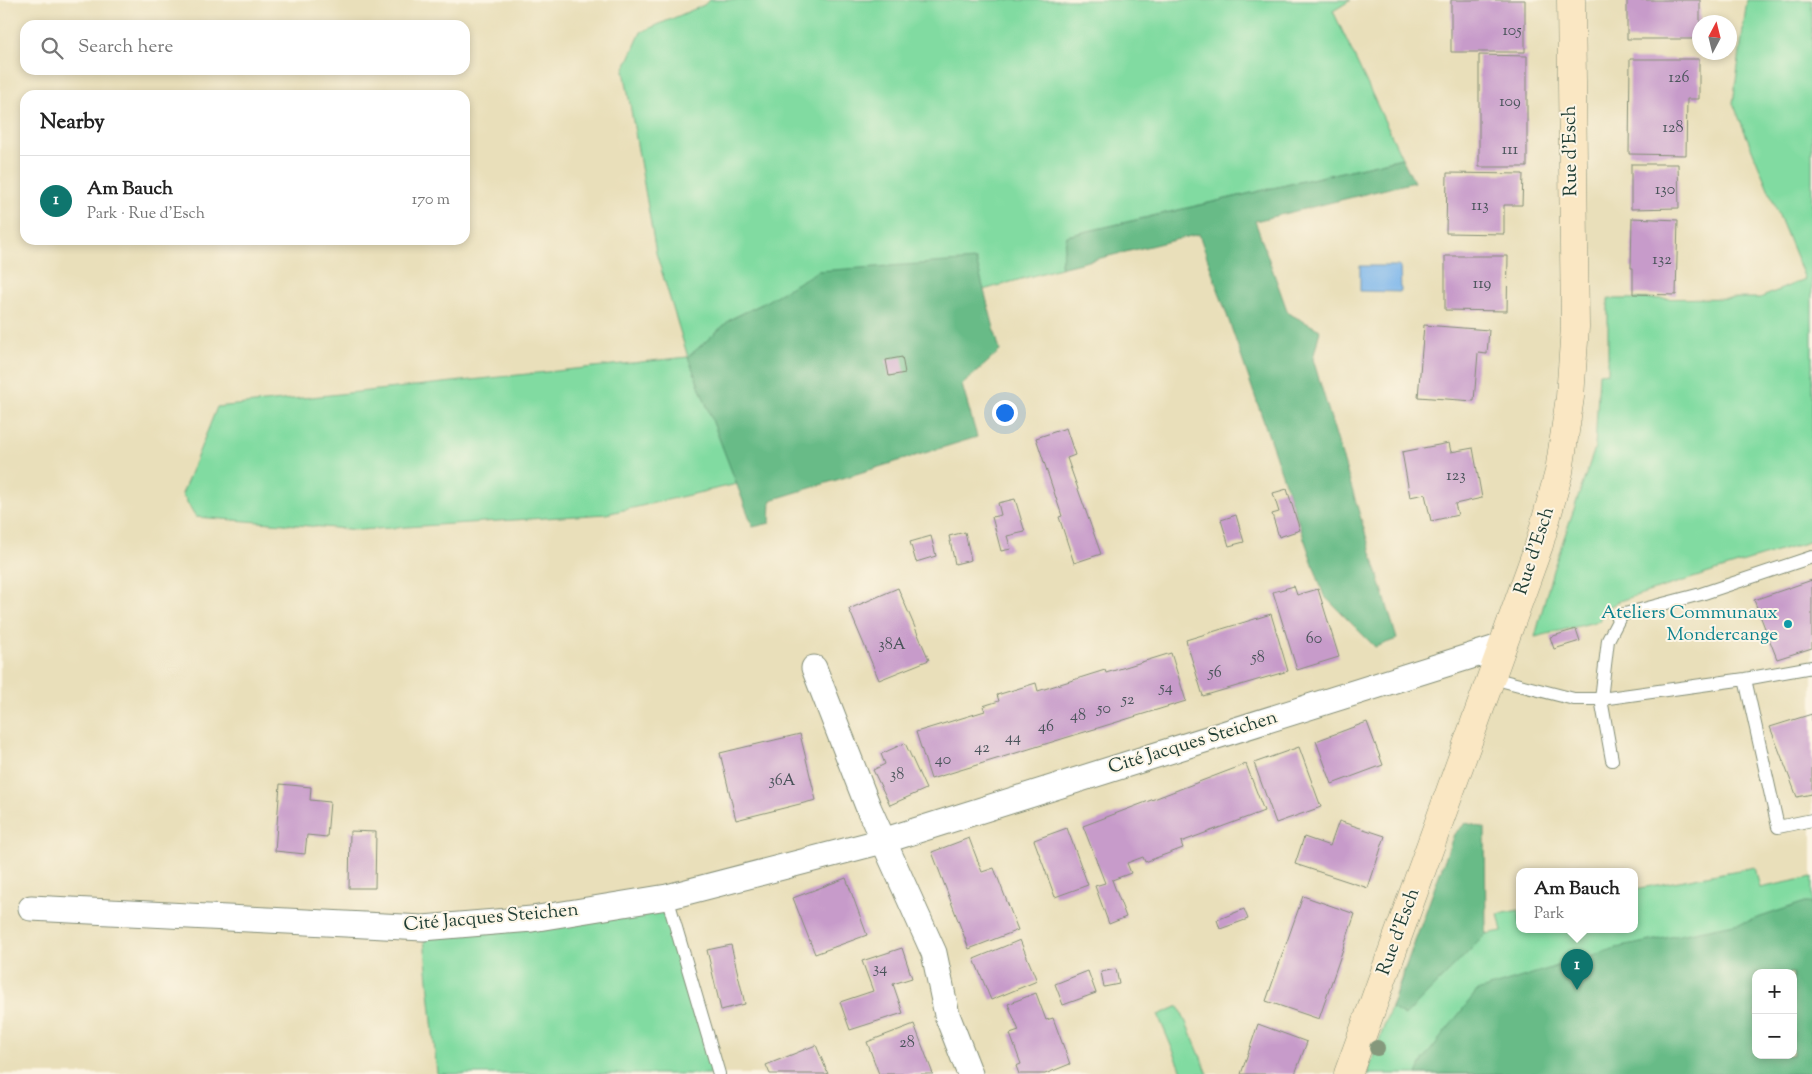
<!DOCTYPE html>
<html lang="en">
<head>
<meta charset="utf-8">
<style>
  body { margin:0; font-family:"Sorts Mill Goudy",serif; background:#f6f6f6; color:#222 }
  .controls { position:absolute; right:15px; bottom:15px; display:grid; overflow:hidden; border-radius:10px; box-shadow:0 2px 8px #0003 }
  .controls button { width:45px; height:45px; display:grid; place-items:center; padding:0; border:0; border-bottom:1px solid #e0e0e0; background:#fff; color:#222; font:25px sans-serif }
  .compass { position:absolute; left:1692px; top:15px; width:45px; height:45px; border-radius:50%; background:#fff; box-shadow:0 2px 8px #0003; rotate:7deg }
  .you { position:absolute; left:1004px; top:412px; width:18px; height:18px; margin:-12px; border:4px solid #fff; border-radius:50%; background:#1a73e8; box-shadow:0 0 0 8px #1a73e833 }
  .badge { display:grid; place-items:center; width:32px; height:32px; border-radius:50%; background:#0f766e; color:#fff; font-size:16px; font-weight:700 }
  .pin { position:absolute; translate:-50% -41px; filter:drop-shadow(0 1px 2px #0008) }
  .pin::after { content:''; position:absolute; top:26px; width:18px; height:15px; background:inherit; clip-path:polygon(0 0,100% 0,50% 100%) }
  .popup { position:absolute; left:1516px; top:868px; width:122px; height:65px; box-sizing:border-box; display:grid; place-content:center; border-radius:10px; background:#fff; filter:drop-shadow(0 1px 4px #0005); font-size:16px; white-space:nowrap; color:#767676 }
  .popup b { font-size:19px; color:#222 }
  .popup::after { content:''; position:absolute; left:50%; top:100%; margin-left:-10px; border:10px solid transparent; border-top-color:#fff }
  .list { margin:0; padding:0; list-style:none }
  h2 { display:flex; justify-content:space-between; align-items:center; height:65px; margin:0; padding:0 20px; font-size:21px }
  h2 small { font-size:16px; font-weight:400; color:#767676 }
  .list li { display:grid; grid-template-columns:32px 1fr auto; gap:15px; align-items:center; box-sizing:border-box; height:90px; padding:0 20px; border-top:1px solid #e0e0e0 }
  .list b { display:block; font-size:19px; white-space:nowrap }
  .list p { margin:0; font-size:16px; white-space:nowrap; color:#767676 }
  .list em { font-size:16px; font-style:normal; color:#767676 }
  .icon { flex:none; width:28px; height:28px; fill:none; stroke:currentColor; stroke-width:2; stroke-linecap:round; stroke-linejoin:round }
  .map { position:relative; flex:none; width:1812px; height:1074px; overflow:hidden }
  .search { position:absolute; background:#fff; box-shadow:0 2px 8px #0003; left:20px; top:20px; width:450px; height:55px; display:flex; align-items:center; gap:12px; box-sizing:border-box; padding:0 18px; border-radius:15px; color:#767676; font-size:19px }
  .panel { position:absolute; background:#fff; box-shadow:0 2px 8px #0003; left:20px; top:90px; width:450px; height:155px; border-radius:15px }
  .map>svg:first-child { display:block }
  .green { fill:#81dba1; stroke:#508c6a; fill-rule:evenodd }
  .forest { fill:#68bb87; stroke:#447c5e; fill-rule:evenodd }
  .water { fill:#7ab5eb; stroke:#4c7990 }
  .building { fill:#c79bca }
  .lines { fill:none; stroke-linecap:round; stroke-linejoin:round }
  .lane-casing { stroke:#848e77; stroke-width:14 }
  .street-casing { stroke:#848e77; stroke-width:27 }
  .secondary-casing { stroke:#848e77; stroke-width:29 }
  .lane { stroke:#fff; stroke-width:12 }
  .street { stroke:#fff; stroke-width:25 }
  .secondary { stroke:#fae7c3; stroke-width:28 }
  .tree { fill:#85987c }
  .culture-dot { fill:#0f9aa8; stroke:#fcf5e5; stroke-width:2 }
  .labels { text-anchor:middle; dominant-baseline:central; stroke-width:4; stroke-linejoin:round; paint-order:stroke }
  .number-label { font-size:16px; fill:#49545a }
  .street-label { font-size:19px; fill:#1f3d34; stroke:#fcf5e5 }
  .culture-label { font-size:19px; fill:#0d838f; stroke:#fcf5e5; text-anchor:end }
</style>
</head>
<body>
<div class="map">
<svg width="1812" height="1074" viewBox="0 0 1812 1074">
  <rect width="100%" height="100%" fill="#fcf5e5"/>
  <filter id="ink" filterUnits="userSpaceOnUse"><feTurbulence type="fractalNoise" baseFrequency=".02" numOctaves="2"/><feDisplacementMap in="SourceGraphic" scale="10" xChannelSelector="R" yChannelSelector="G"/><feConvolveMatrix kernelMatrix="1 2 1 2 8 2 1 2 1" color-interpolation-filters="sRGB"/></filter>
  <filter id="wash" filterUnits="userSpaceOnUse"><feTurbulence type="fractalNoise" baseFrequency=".0096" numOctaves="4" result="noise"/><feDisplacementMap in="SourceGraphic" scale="20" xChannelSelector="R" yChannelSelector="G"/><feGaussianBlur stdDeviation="1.12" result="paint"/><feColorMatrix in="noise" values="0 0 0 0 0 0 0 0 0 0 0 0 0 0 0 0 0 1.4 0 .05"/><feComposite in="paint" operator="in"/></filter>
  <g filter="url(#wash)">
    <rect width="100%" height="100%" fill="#e9dfba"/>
    <path class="green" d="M709,0h642l-18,11 69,147 -335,78 -7,32 -77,22 -7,-30 -214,44 -31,15 -42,38 48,127 -131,30 -246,16 -164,-13 -14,-23 35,-87 471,-50 -32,-104 -32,-183 17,-38 63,-27z
      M1747,0h65v541l-193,60 -15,9 -5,11 -64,16 18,-67 42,-122 4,-75 9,-1v-73l152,-1 45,-19 -72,-176z
      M1755,867l5,21 52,-11v197h-445l50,-139 69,-1 16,-3 -4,-17 21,-4 1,19h114l1,-40zM1756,973h37v82h-37z
      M667,897l52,177h-282l-14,-146z
      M1179,1006l29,68h-25l-25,-59z"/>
    <path class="forest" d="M1402,158l12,24 -159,39 33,92 32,17 -7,29 84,280 -22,8 -51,-51 -125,-362 -139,34 7,-32z
      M976,260l24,91 -38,34 15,52 -206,63 -1,23 -17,4 -65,-170 43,-38 31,-15 56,-33z
      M1466,823l19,5 1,106 -81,82 -14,-8 63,-174z
      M1802,903h10v171h-395l6,-14 54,-69 139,-43 133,-27zM1756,973h37v82h-37z"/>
    <path class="water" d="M1360,266h40l1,26 -41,-1z"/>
    <g id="blocks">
      <path class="building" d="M1451,0h74v52h-74z
        M1627,0h73v39h-73z
        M1479,55l48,1v111h-48z
        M1630,59h69v40h-12l-1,56 -57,-1z
        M1631,164h47l1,44 -48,1z
        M1447,173l76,1 -1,31h-18v29l-58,-1z
        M1632,218l46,2 -2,75 -43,-1v-26h-2z
        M1445,256h63l-1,55 -62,-1z
        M1424,325l65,5 -2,24 -9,-1 -4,48 -56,-4z
        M902,357l3,16 -16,3 -3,-16z
        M1066,428l9,27 -8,3 34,96 -27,9 -15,-46 3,-1 -26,-78z
        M1449,443l2,9 22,-4 9,50 -27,6 3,11 -27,6 -6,-27 -15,3 -8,-45z
        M1287,489l13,41 -21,7 -7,-23 7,-2 -6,-19z
        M1015,499l10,33 -18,4 4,13 -10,2 -9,-34 9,-2 -3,-12z
        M1236,515l8,27 -15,4 -8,-26z
        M965,532l6,28 -16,4 -6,-28z
        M931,536l5,20 -20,6 -6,-20z
        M1812,580v68l-35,11 -23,-59z
        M1294,586l3,9 21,-6 21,68 -42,13 -24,-78z
        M898,588l31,72 -50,20 -30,-71z
        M1271,614l17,57 -85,25 -17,-56z
        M1576,629l4,12 -26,8 -4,-12z
        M1171,653l15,48 -255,78 -15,-47 69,-21 -2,-5 16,-5 -2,-6 39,-12 2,8 67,-21 1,3z
        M1812,714v80l-15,3 -27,-70z
        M1367,722l16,43 -51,19 -16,-43z
        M800,734l16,66 -80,20 -16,-67z
        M905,743l21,46 -36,16 -17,-35 12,-6 -4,-10z
        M1299,747l22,60 -45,16 -22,-60z
        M1246,764l18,47 -83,31 2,6 -38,14 -2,-5 -16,6 4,10 -19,7 14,37 -17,7 -14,-38 10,-3 -22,-57z
        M280,784l31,3 -1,13 20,2 -3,35 -20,-2 -2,19 -30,-3z
        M1339,821l46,15 -17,52 -73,-24 9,-27 26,9z
        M1067,828l21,57 -33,12 -21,-57z
        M350,831l26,1 -1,56h-26z
        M969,838l13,34 12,-4 24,62 -49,19 -37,-97z
        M846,878l21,57 -52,19 -22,-56z
        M1303,896l52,18 -36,105 -53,-18z
        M1244,909l4,10 -28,10 -3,-9z
        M1020,940l17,41 -46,19 -17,-41z
        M731,945l14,59 -24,6 -14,-60z
        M902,948l10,30 -19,6 10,29 -53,17 -10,-28 33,-11 -11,-30z
        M1116,969l3,15 -15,3 -3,-15z
        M1088,971l8,22 -33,12 -8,-21z
        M1036,993l10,27 7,-2 17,46 -25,10h-26l-3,-8 5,-2 -11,-30 9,-3 -11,-27z
        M914,1024l19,50h-54l-12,-32z
        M1258,1024l49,18 -12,32h-54z
        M816,1045l12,29h-58l-4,-9z"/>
    </g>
  </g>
  <g filter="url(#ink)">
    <use href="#blocks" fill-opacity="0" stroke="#848e77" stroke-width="1"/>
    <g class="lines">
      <defs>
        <path id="lane" d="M1492,678l82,21h27l144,-20 67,-12
          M1745,679l33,148 34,-7
          M1612,760l-11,-61 7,-59 13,-25 80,-21 111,-37
          M667,897l52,177"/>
        <path id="street" d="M814,668l55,141 65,144 13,62 23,59
          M31,908l392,20 109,-9 135,-22 216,-56 620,-195"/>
        <path id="secondary" d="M1348,1074l191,-529 20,-73 11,-75 5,-70 -4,-327"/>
      </defs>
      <use href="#lane" class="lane-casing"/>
      <use href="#street" class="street-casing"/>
      <use href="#secondary" class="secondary-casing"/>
      <use href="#lane" class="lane"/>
      <use href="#street" class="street"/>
      <use href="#secondary" class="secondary"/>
    </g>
    <circle class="tree" cx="1377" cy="1048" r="8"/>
  </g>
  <circle class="culture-dot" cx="1788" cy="624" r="5"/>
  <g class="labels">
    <g class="number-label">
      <text x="1512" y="31">105</text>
      <text x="1679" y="78">126</text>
      <text x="1510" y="102">109</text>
      <text x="1673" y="128">128</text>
      <text x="1510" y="150">111</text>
      <text x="1665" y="190">130</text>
      <text x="1480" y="206">113</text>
      <text x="1662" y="260">132</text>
      <text x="1482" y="284">119</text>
      <text x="1456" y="476">123</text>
      <text x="1314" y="639">60</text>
      <text x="892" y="645">38A</text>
      <text x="1258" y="658">58</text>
      <text x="1215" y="673">56</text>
      <text x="1166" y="688">54</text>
      <text x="1128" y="700">52</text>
      <text x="1104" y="709">50</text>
      <text x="1078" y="716">48</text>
      <text x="1046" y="727">46</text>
      <text x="1013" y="738">44</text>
      <text x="982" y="748">42</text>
      <text x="943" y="760">40</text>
      <text x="897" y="775">38</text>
      <text x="782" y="781">36A</text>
      <text x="880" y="969">34</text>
      <text x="907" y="1043">28</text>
    </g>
    <g class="street-label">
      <text transform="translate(1571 151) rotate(-91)">Rue d'Esch</text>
      <text transform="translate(1535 551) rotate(-72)">Rue d'Esch</text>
      <text transform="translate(1193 743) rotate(-17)">Cité Jacques Steichen</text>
      <text transform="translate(491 918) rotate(-5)">Cité Jacques Steichen</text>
      <text transform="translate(1399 932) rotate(-70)">Rue d'Esch</text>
    </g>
    <g class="culture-label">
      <text x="1778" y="613">Ateliers Communaux<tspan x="1778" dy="22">Mondercange</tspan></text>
    </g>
  </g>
</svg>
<div class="controls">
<button>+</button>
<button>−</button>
</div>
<svg class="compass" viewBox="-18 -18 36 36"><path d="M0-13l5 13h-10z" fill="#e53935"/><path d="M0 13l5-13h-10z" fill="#767676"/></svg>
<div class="you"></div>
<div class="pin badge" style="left:1577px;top:990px">1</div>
<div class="popup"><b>Am Bauch</b>Park</div>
<div class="search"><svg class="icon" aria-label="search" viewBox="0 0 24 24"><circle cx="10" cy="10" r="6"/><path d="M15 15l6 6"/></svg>Search here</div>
<section class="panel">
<h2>Nearby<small></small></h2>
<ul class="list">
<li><span class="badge">1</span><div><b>Am Bauch</b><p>Park · Rue d'Esch</p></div><em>170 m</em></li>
</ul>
</section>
</div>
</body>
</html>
